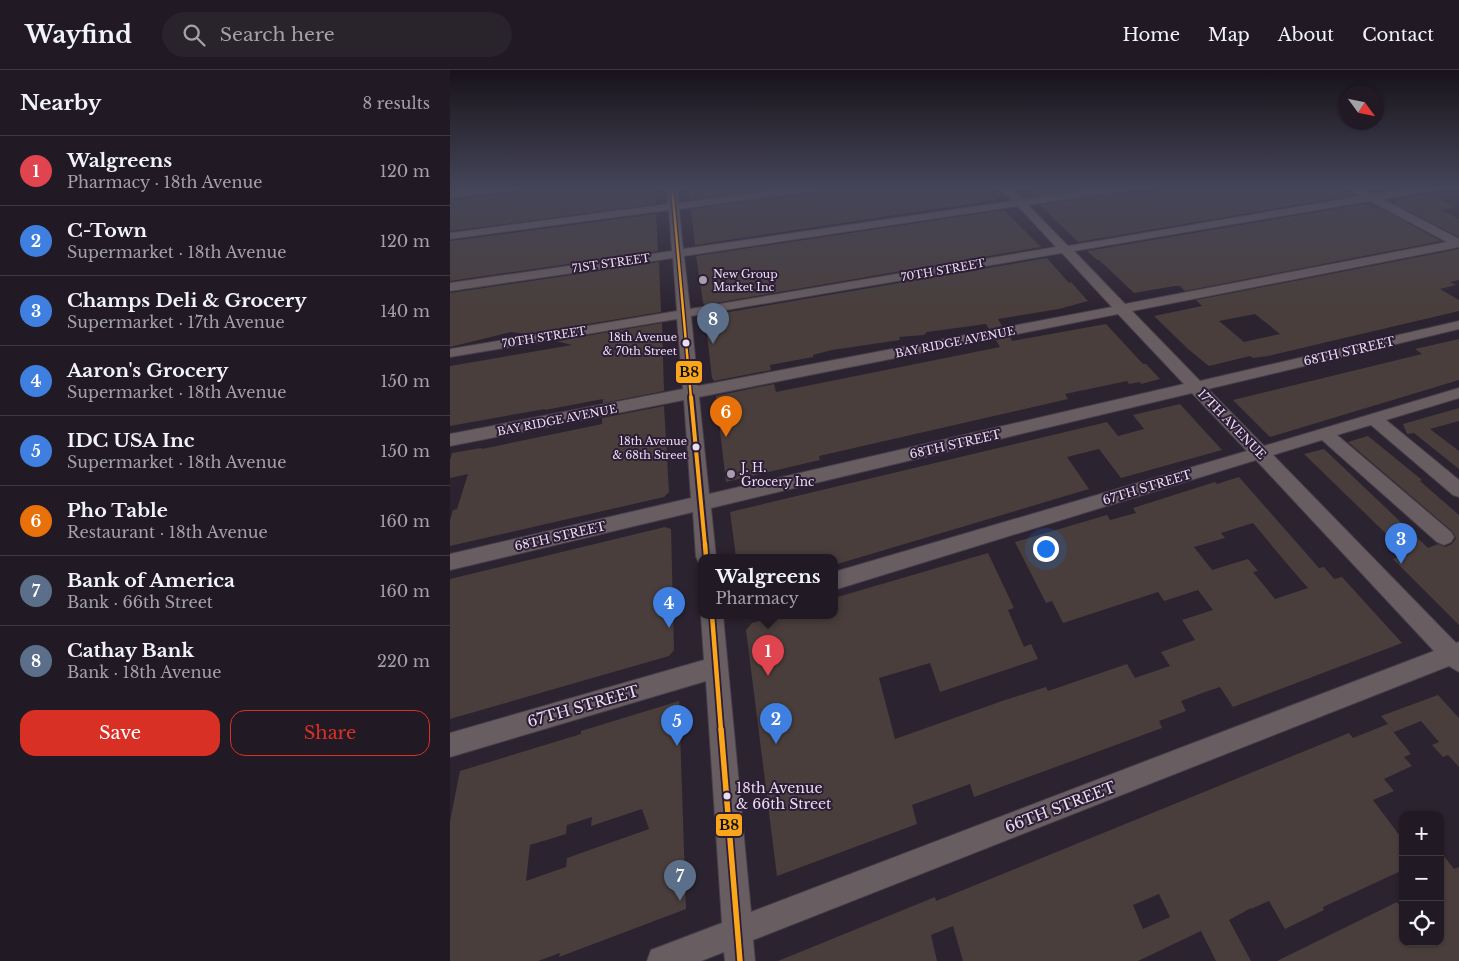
<!DOCTYPE html>
<html lang="en">
<head>
<meta charset="utf-8">
<style>
  body { margin:0; font-family:"Libre Baskerville",serif; background:#29232c; color:#f1f3f6 }
  .controls { position:absolute; right:15px; bottom:15px; display:grid; overflow:hidden; border-radius:10px; box-shadow:0 1px 4px #0004 }
  .controls button { width:45px; height:45px; display:grid; place-items:center; padding:0; border:0; border-bottom:1px solid #3e3841; background:#211a24; color:#f1f3f6; font:25px sans-serif }
  .compass { position:absolute; left:889px; top:15px; width:45px; height:45px; border-radius:50%; background:#211a24; box-shadow:0 1px 4px #0004; rotate:123deg }
  .you { position:absolute; left:595px; top:478px; width:18px; height:18px; margin:-12px; border:4px solid #fff; border-radius:50%; background:#1a73e8; box-shadow:0 0 0 8px #1a73e833 }
  .badge { display:grid; place-items:center; width:32px; height:32px; border-radius:50%; background:#d93025; color:#fff; font-size:16px; font-weight:700 }
  .pin { position:absolute; translate:-50% -41px; filter:drop-shadow(0 1px 2px #0008) }
  .pin::after { content:''; position:absolute; top:26px; width:18px; height:15px; background:inherit; clip-path:polygon(0 0,100% 0,50% 100%) }
  .popup { position:absolute; left:248px; top:484px; width:140px; height:65px; box-sizing:border-box; display:grid; place-content:center; border-radius:10px; background:#211a24; filter:drop-shadow(0 1px 4px #0005); font-size:16px; white-space:nowrap; color:#a2a1a6 }
  .popup b { font-size:19px; color:#f1f3f6 }
  .popup::after { content:''; position:absolute; left:50%; top:100%; margin-left:-10px; border:10px solid transparent; border-top-color:#211a24 }
  .list { margin:0; padding:0; list-style:none }
  h2 { display:flex; justify-content:space-between; align-items:center; height:65px; margin:0; padding:0 20px; font-size:21px }
  h2 small { font-size:16px; font-weight:400; color:#a2a1a6 }
  .list li { display:grid; grid-template-columns:32px 1fr auto; gap:15px; align-items:center; box-sizing:border-box; height:70px; padding:0 20px; border-top:1px solid #3e3841 }
  .list b { display:block; font-size:19px; white-space:nowrap }
  .list p { margin:0; font-size:16px; white-space:nowrap; color:#a2a1a6 }
  .list em { font-size:16px; font-style:normal; color:#a2a1a6 }
  .actions { display:flex; gap:10px; padding:15px 20px }
  .actions a { flex:1; padding:11px 0; border:1px solid #d93025; border-radius:15px; text-align:center; font-size:18px; color:#d93025 }
  .actions .main { background:#d93025; color:#fff }
  .icon { flex:none; width:28px; height:28px; fill:none; stroke:currentColor; stroke-width:2; stroke-linecap:round; stroke-linejoin:round }
  .map { position:relative; flex:none; width:1009px; height:891px; overflow:hidden }
  header { display:flex; align-items:center; gap:30px; box-sizing:border-box; height:70px; padding:0 25px; background:#211a24; border-bottom:1px solid #3e3841 }
  header strong { font-size:24px }
  nav { display:flex; gap:28px; margin-inline-start:auto; font-size:18px }
  .search { width:350px; height:45px; background:#29232c; display:flex; align-items:center; gap:12px; box-sizing:border-box; padding:0 18px; border-radius:28px; color:#a2a1a6; font-size:19px }
  main { display:flex }
  aside { flex:1; background:#211a24 }
  .map>svg:first-child { display:block }
  .building { fill:#493e3b; fill-rule:evenodd }
  .lines { fill:none; stroke-linecap:round; stroke-linejoin:round }
  .minor-casing { stroke:#463e4a; stroke-width:2 }
  .minor { fill:#685d60; fill-rule:evenodd }
  .bus-1-far3-casing { stroke:#2d1d36; stroke-width:5 }
  .bus-1-far2-casing { stroke:#2d1d36; stroke-width:8 }
  .bus-1-far1-casing { stroke:#2d1d36; stroke-width:8 }
  .bus-1-casing { stroke:#2d1d36; stroke-width:9 }
  .bus-1-far3 { stroke:#faa61a; stroke-width:2.5 }
  .bus-1-far2 { stroke:#faa61a; stroke-width:4 }
  .bus-1-far1 { stroke:#faa61a; stroke-width:4.5 }
  .bus-1 { stroke:#faa61a; stroke-width:5.5 }
  .poi-dot { fill:#a79dac; stroke:#2d1d36; stroke-width:2 }
  .bus-dot { fill:#e9deef; stroke:#2d1d36; stroke-width:2 }
  .labels { text-anchor:middle; dominant-baseline:central; stroke-width:4; stroke-linejoin:round; paint-order:stroke }
  .far-street-label { font-size:11px; fill:#e9deef; stroke:#2d1d36 }
  .far-poi-label { font-size:11px; fill:#e9deef; stroke:#2d1d36; text-anchor:start }
  .bus-label { font-size:11px; fill:#e9deef; stroke:#2d1d36; text-anchor:end }
  .street-label { font-size:12px; fill:#e9deef; stroke:#2d1d36 }
  .poi-label { font-size:12px; fill:#e9deef; stroke:#2d1d36; text-anchor:start }
  .near-bus-label { font-size:14px; fill:#e9deef; stroke:#2d1d36; text-anchor:start }
  .near-street-label { font-size:15px; fill:#e9deef; stroke:#2d1d36 }
  .line-badge { stroke:#2d1d36; stroke-width:2 }
  .pale-badge-label { font-size:14px; text-anchor:middle; font-weight:bold; fill:#111 }
</style>
</head>
<body>
<header>
<strong>Wayfind</strong>
<div class="search"><svg class="icon" aria-label="search" viewBox="0 0 24 24"><circle cx="10" cy="10" r="6"/><path d="M15 15l6 6"/></svg>Search here</div>
<nav><a>Home</a><a>Map</a><a>About</a><a>Contact</a></nav>
</header>
<main>
<aside>
<h2>Nearby<small>8 results</small></h2>
<ul class="list">
<li><span class="badge" style="background:#e0444e">1</span><div><b>Walgreens</b><p>Pharmacy · 18th Avenue</p></div><em>120 m</em></li>
<li><span class="badge" style="background:#3f7fe0">2</span><div><b>C-Town</b><p>Supermarket · 18th Avenue</p></div><em>120 m</em></li>
<li><span class="badge" style="background:#3f7fe0">3</span><div><b>Champs Deli &amp; Grocery</b><p>Supermarket · 17th Avenue</p></div><em>140 m</em></li>
<li><span class="badge" style="background:#3f7fe0">4</span><div><b>Aaron's Grocery</b><p>Supermarket · 18th Avenue</p></div><em>150 m</em></li>
<li><span class="badge" style="background:#3f7fe0">5</span><div><b>IDC USA Inc</b><p>Supermarket · 18th Avenue</p></div><em>150 m</em></li>
<li><span class="badge" style="background:#e8710a">6</span><div><b>Pho Table</b><p>Restaurant · 18th Avenue</p></div><em>160 m</em></li>
<li><span class="badge" style="background:#5c6f8a">7</span><div><b>Bank of America</b><p>Bank · 66th Street</p></div><em>160 m</em></li>
<li><span class="badge" style="background:#5c6f8a">8</span><div><b>Cathay Bank</b><p>Bank · 18th Avenue</p></div><em>220 m</em></li>
</ul>
<div class="actions"><a class="main">Save</a><a>Share</a></div>
</aside>
<div class="map">
<svg width="1009" height="891" viewBox="0 0 1009 891">
  <rect width="100%" height="100%" fill="#2c2330"/>
  <path class="building" d="M112,117h93l1,17 -206,27v-31z
    M237,117h102l-99,13z
    M414,117h120l12,13 -301,45 -4,-36 131,-17 6,-4v3z
    M575,117h73l-64,9z
    M738,117h145l17,9 -272,46 -38,-37 79,-12 1,4z
    M979,124l27,13 -15,3 18,9v18l-64,-33 2,-5z
    M915,134l8,4 5,-1 63,34 -256,50 -5,-5h-5l-41,7 -35,-33h-2l-10,-9z
    M554,140l37,37 -337,58 -1,-3 -7,-46z
    M206,144l2,37 -208,30v-40z
    M1009,179v31l-9,2 6,3 -16,4 19,11v11l-191,45 -15,2 -3,-2 -41,10 -21,-17 -34,-33 48,-10 -6,-6zM805,244l25,20 -36,8 -25,-21z
    M597,188l22,25 2,-1 17,19 -29,8 -61,10 4,7 -13,3 -3,-5 -59,8 -3,3 -25,2 1,3 -68,10 -19,5v2l-43,8 1,5 -57,11 -2,-3 -7,-62z
    M209,192l2,50 -134,22 -16,-2 -61,15v-54z
    M212,253l2,68 -61,12v-4l-58,11v-1l-95,17v-60l122,-21 -16,-4z
    M656,254l37,40h3l14,15 -19,5 -1,-2 -11,2 -2,-3 -62,13 3,5 -249,57 1,4 -94,22 -10,-86 58,-12 2,8 224,-45 -4,-7 14,-3 2,4z
    M1009,269v41l-189,57 -37,-37 189,-46 -7,-5z
    M730,334l42,46 -101,28 -22,-29 -32,8 22,32 -255,76v-8h-98l-6,-45 377,-90 11,14 26,-7 -11,-14z
    M214,336l5,86 -5,5 -214,49v-26l3,-10 4,-1 11,-35 -18,4v-18l2,-7 29,-5 1,1 120,-25v-6z
    M1009,338v13l-29,8 29,22v18l-45,-36 -7,1 -4,-10z
    M918,366l54,44 -2,1 39,34v110l-66,-66 15,-4 -104,-101 20,-5 104,99 10,-4 7,3 7,-3 4,-6 -4,-7 -104,-89z
    M789,407l80,91 5,-1 10,12 8,-2 60,66 -169,64 -13,-20 -15,5 -24,9 5,10 -27,10 3,7 -188,69 -4,-13 -58,21 5,19 -140,52 -31,-246 6,-7 29,-8h53v-17l154,-45 26,55 -6,2 16,37 7,-3 7,15 -98,33 -10,-29 -51,15 16,61 110,-39 41,-13 2,4 79,-27 8,14 35,-12 -9,-14 34,-12 -13,-20 31,-10 -15,-20 -34,11 -6,-9 -95,31 -11,-22 -6,2 -31,-61 92,-27 3,5 26,-7 -3,-5 82,-26 2,2zM803,453l35,42 20,23 -33,11 -22,-27 5,-1 -10,-12 -36,11 -18,-23 31,-9 -4,-5z
    M215,457l6,2 3,121 -5,6 -219,63v-140z
    M988,625l21,23v49l-11,-12 -5,2 -11,-12 7,-3 -18,-21 -27,11 -6,-7 23,29 -7,3 8,9 -28,13 10,12 -21,9 30,40v30l-80,37 1,3 -39,19 -16,-28 -18,8v-1l-22,12 22,41h-35l-15,-30 -63,30h-175l-10,-35 -22,9 6,26h-159l157,-64 1,4 413,-168 4,5 35,-14 -7,-8zM709,824l11,23 -27,12 -10,-24z
    M229,631l7,208 -127,48 1,-4 -22,8h-88v-140l10,-50 121,-37v-3zM192,739l7,20 -82,29 -1,9 -40,14 4,-36 36,-11 1,-9 25,-8 -1,9z
    M990,781l14,18 5,-2v94h-182l120,-59 6,8v32h37z"/>
  <g class="lines">
    <defs>
      <path id="minor" d="M44,117h28l-5,3 -67,8v-6z
        M217,117h10l2,16 122,-16h26l-5,3 -143,19 4,40 330,-48 -13,-14h10l13,12 87,-12h23l-5,3 -100,15 40,41 293,-50 -15,-9h12l15,8 47,-8h21l-5,3 -54,9 77,40v8l-327,64 68,70 259,-60v8l-251,60 56,57 195,-58v10l-73,22 73,60v17l-6,-2 -82,-70 -34,10 114,97 3,5 -3,5 -7,3 -7,-3 -115,-102 -49,15 183,188 3,-1v30l-10,-6 -696,274 2,21h-30l-1,-9 -23,9h-54l4,-11 71,-27 -16,-242 -256,76v-24l254,-73 -3,-45 1,-1 21,1 28,297 683,-261 -178,-191 -422,130v-18l413,-121 -55,-58 -481,115 5,49h-14v7l-3,-1 -3,-6 -3,-45 -243,58v-16l241,-56 -7,-98 -234,46v-12l233,-45 -6,-70 -227,38v-8l227,-38 -4,-53 -223,33v-8l222,-32 -3,-41 -219,29v-6l218,-29zM920,131l77,41 -322,62 -51,-53zM568,136l38,41 -366,62 -6,-53zM612,183l50,54 -414,79 -7,-70zM668,244l66,70 -475,110 -10,-97z"/>
    </defs>
    <use href="#minor" class="minor-casing"/>
    <use href="#minor" class="minor"/>
    <defs>
      <path id="bus-1-far3" d="M222,117l19,211"/>
      <path id="bus-1-far2" d="M241,327l14,148"/>
      <path id="bus-1-far1" d="M255,474l1,13
        M262,545l9,115"/>
      <path id="bus-1" d="M271,659l19,232"/>
    </defs>
    <use href="#bus-1-far3" class="bus-1-far3-casing"/>
    <use href="#bus-1-far2" class="bus-1-far2-casing"/>
    <use href="#bus-1-far1" class="bus-1-far1-casing"/>
    <use href="#bus-1" class="bus-1-casing"/>
    <use href="#bus-1-far3" class="bus-1-far3"/>
    <use href="#bus-1-far2" class="bus-1-far2"/>
    <use href="#bus-1-far1" class="bus-1-far1"/>
    <use href="#bus-1" class="bus-1"/>
  </g>
  <linearGradient id="sky" x2="0" y2="1"><stop stop-color="#18131a"/><stop offset="0.49" stop-color="#454559"/><stop offset="1" stop-color="#454559" stop-opacity="0"/></linearGradient>
  <rect width="1009" height="241" fill="url(#sky)"/>
  <g class="poi-dot">
    <circle cx="253" cy="210" r="5"/>
    <circle cx="281" cy="404" r="5"/>
  </g>
  <g class="bus-dot">
    <circle cx="236" cy="273" r="4.5"/>
    <circle cx="246" cy="377" r="4.5"/>
    <circle cx="277" cy="726" r="4.5"/>
  </g>
  <g class="labels">
    <g class="far-street-label">
      <text transform="translate(161 193) rotate(-8)">71ST STREET</text>
      <text transform="translate(493 200) rotate(-10)">70TH STREET</text>
      <text transform="translate(94 267) rotate(-9)">70TH STREET</text>
      <text transform="translate(505 272) rotate(-11)">BAY RIDGE AVENUE</text>
      <text transform="translate(107 350) rotate(-11)">BAY RIDGE AVENUE</text>
    </g>
    <g class="far-poi-label">
      <text x="263" y="204">New Group<tspan x="263" dy="13">Market Inc</tspan></text>
    </g>
    <g class="bus-label">
      <text x="227" y="267">18th Avenue<tspan x="227" dy="14">&amp; 70th Street</tspan></text>
      <text x="237" y="371">18th Avenue<tspan x="237" dy="14">&amp; 68th Street</tspan></text>
    </g>
    <g class="street-label">
      <text transform="translate(899 281) rotate(-13)">68TH STREET</text>
      <text transform="translate(782 354) rotate(46)">17TH AVENUE</text>
      <text transform="translate(505 374) rotate(-13)">68TH STREET</text>
      <text transform="translate(697 417) rotate(-17)">67TH STREET</text>
      <text transform="translate(110 466) rotate(-13)">68TH STREET</text>
    </g>
    <g class="poi-label">
      <text x="291" y="397">J. H.<tspan x="291" dy="14">Grocery Inc</tspan></text>
    </g>
    <g class="near-bus-label">
      <text x="286" y="718">18th Avenue<tspan x="286" dy="16">&amp; 66th Street</tspan></text>
    </g>
    <g class="near-street-label">
      <text transform="translate(133 636) rotate(-16)">67TH STREET</text>
      <text transform="translate(610 737) rotate(-21)">66TH STREET</text>
    </g>
  </g>
  <g class="line-badge">
    <rect x="225" y="290" width="28" height="24" rx="5" fill="#faa61a"/>
    <rect x="265" y="743" width="28" height="24" rx="5" fill="#faa61a"/>
  </g>
  <g class="pale-badge-label">
    <text x="239" y="307">B8</text>
    <text x="279" y="760">B8</text>
  </g>
</svg>
<div class="controls">
<button>+</button>
<button>−</button>
<button><svg class="icon" aria-label="locate" viewBox="0 0 24 24"><circle cx="12" cy="12" r="6"/><path d="M12 2v4M12 18v4M2 12h4M18 12h4"/></svg></button>
</div>
<svg class="compass" viewBox="-18 -18 36 36"><path d="M0-13l5 13h-10z" fill="#e53935"/><path d="M0 13l5-13h-10z" fill="#a2a1a6"/></svg>
<div class="you"></div>
<div class="pin badge" style="left:318px;top:606px;background:#e0444e">1</div>
<div class="popup"><b>Walgreens</b>Pharmacy</div>
<div class="pin badge" style="left:326px;top:674px;background:#3f7fe0">2</div>
<div class="pin badge" style="left:951px;top:494px;background:#3f7fe0">3</div>
<div class="pin badge" style="left:219px;top:558px;background:#3f7fe0">4</div>
<div class="pin badge" style="left:227px;top:676px;background:#3f7fe0">5</div>
<div class="pin badge" style="left:276px;top:367px;background:#e8710a">6</div>
<div class="pin badge" style="left:230px;top:831px;background:#5c6f8a">7</div>
<div class="pin badge" style="left:263px;top:274px;background:#5c6f8a">8</div>
</div>
</main>
</body>
</html>
